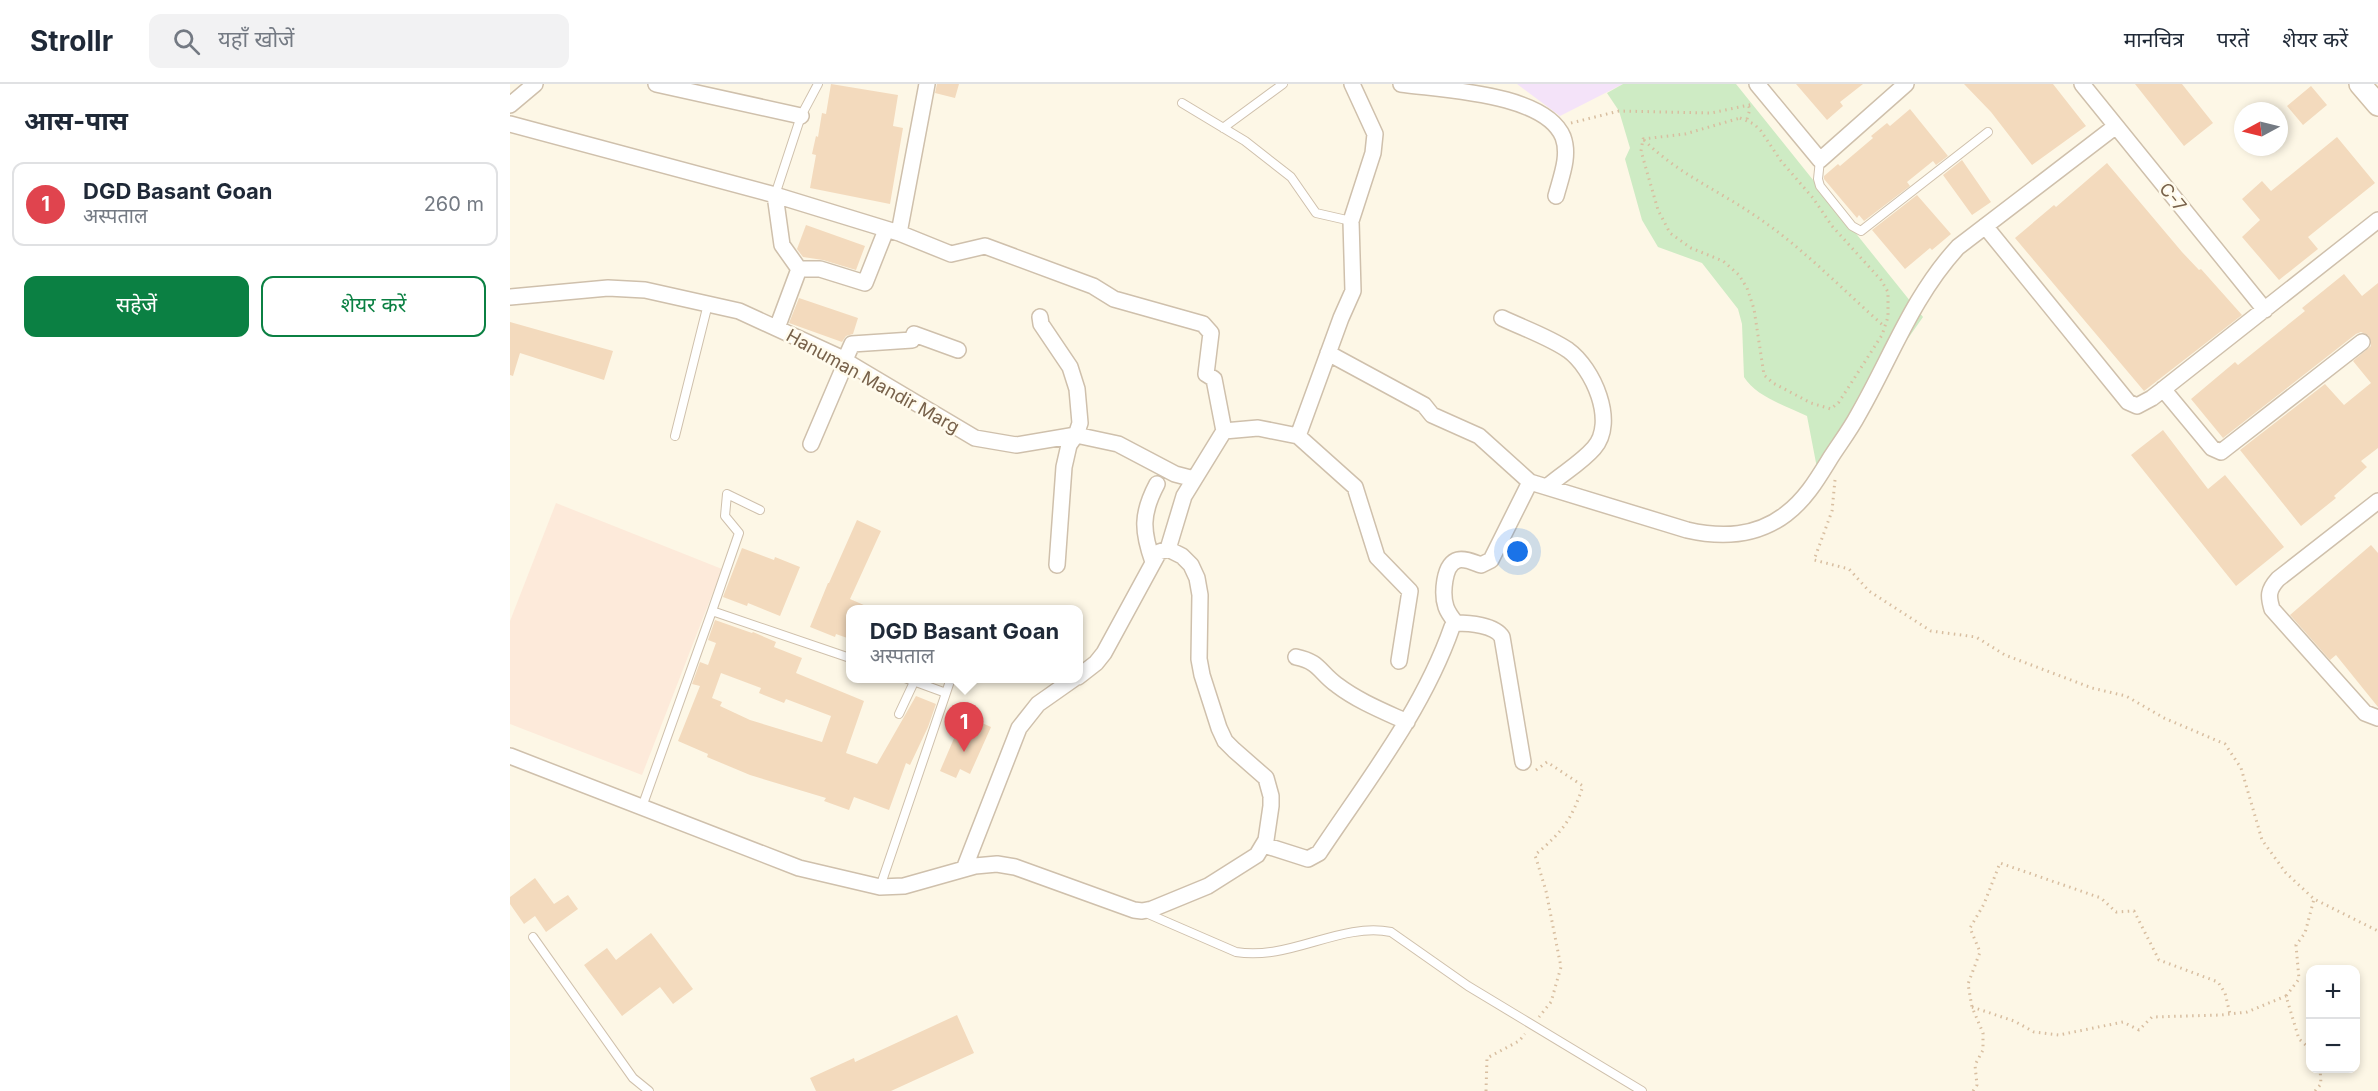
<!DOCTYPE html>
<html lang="hi">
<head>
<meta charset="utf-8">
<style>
  body { margin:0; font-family:Inter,"Noto Sans Devanagari",sans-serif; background:#f2f2f3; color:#1f2937 }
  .controls { position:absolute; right:18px; bottom:18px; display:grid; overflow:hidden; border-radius:12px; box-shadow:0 3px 9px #0003 }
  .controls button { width:54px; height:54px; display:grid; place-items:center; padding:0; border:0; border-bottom:2px solid #e0e1e3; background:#fff; color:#1f2937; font:30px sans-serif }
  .compass { position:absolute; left:1724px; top:18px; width:54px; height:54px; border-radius:50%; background:#fff; box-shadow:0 3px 9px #0003; rotate:263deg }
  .you { position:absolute; left:1008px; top:468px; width:21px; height:21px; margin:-15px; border:4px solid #fff; border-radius:50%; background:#1a73e8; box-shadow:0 0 0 9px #1a73e833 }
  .badge { display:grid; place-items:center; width:39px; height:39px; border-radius:50%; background:#0b8043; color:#fff; font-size:20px; font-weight:700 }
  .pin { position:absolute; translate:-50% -50px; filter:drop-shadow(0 2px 3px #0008) }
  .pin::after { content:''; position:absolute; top:32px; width:21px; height:18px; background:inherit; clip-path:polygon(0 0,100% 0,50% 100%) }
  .popup { position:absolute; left:336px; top:521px; width:237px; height:78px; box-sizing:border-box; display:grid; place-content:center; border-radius:12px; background:#fff; filter:drop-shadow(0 2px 4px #0005); font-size:20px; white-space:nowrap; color:#747a83 }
  .popup b { font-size:22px; color:#1f2937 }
  .popup::after { content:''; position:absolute; left:50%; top:100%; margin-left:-12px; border:12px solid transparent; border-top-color:#fff }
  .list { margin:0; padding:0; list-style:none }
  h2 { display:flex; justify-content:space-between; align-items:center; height:78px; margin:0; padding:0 24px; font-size:26px }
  h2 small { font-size:20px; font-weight:400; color:#747a83 }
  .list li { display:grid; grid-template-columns:39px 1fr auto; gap:18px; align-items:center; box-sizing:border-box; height:84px; margin:0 12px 12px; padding:0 12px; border:2px solid #e0e1e3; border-radius:12px }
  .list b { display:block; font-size:22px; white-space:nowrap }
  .list p { margin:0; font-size:20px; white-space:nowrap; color:#747a83 }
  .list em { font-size:20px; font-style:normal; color:#747a83 }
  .actions { display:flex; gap:12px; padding:18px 24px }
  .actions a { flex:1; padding:14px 0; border:2px solid #0b8043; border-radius:12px; text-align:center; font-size:21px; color:#0b8043 }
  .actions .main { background:#0b8043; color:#fff }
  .icon { flex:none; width:33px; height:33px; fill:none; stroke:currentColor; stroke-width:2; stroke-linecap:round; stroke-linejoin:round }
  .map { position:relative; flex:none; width:1868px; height:1007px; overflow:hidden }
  header { display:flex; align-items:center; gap:36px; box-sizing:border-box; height:84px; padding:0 30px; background:#fff; border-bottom:2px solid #e0e1e3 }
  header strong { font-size:28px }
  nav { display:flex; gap:33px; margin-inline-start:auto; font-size:21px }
  .search { width:420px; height:54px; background:#f2f2f3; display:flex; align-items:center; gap:15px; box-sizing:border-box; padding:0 21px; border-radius:12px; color:#747a83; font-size:22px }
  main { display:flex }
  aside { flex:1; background:#fff }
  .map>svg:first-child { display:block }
  .commercial { fill:#fdeada }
  .education { fill:#f4e3f9 }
  .green { fill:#ceebc4 }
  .building { fill:#f3dabd; fill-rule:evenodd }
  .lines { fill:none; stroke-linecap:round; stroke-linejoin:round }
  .service-casing { stroke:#cfc0ac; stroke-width:10 }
  .minor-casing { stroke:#cfc0ac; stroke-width:18 }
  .secondary-casing { stroke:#d2c1a9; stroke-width:24 }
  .path { stroke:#d8bea0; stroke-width:3; stroke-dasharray:1.5 4.5; stroke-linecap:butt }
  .service { stroke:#fff; stroke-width:8 }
  .minor { stroke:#fff; stroke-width:15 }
  .secondary { stroke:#fff; stroke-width:21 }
  .labels { text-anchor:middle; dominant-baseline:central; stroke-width:5; stroke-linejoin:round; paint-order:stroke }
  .street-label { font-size:18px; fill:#77614a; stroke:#fffbed }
</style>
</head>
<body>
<header>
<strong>Strollr</strong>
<div class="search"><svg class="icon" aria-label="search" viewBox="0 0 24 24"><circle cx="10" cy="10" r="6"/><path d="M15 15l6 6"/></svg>यहाँ खोजें</div>
<nav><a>मानचित्र</a><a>परतें</a><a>शेयर करें</a></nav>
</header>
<main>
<aside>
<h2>आस-पास<small></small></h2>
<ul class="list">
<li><span class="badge" style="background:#e0444e">1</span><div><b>DGD Basant Goan</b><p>अस्पताल</p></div><em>260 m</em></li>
</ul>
<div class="actions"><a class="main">सहेजें</a><a>शेयर करें</a></div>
</aside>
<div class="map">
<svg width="1868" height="1007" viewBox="0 0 1868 1007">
  <rect width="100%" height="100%" fill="#fdf7e6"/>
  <path class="commercial" d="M46,419l166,66 -80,206 -132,-51v-103z"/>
  <path class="education" d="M1007,0h106l-63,32z"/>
  <path class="green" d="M1113,0h113l187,233 -106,151 -10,-52c-20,-10 -51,-19 -63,-39l-2,-53 -4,-15 -36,-46 -44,-16 -16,-27 -17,-61 5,-11 -11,-37 -12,-18z"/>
  <path class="building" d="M321,0l67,11 -5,31 10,2 -13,76 -80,-16 6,-33 -4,-1 4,-18 2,1 4,-24 4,1z
    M427,0h22l-4,14 -20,-5z
    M1286,0h67l-23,18 3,4 -16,14z
    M1454,0h89l33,42 -54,39 -41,-53z
    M1625,0h47l31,39 -29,23z
    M1801,2l16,19 -24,20 -16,-19z
    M1400,25l38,47 -12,9 -3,-4 -26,21 3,4 -46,35 -5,-6 -2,3 -33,-39v-3l14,-12 2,2 33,-28 -2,-2 16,-13 3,3z
    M1827,53l38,46 -67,54 10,12 -39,31 -37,-43 18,-17 -18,-21 20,-18 9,10z
    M1452,76l29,42 -19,13 -29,-40z
    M1597,79l75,89 17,18 2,-1 41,46 -98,76 -129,-153 39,-33 2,2z
    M1407,111l34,39 -19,16 -2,-2 -25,21 -33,-39z
    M296,141l59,21 -9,24 -33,-10 -20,-3 -6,-8z
    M1834,190l18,22 16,-13v165l-17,13 6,6 -33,29 2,2 -35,28 -61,-76 85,-66 19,21 27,-22 -18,-22 18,-15 -2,-10 -8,-4 -5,2 -133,104 -32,-39 44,-37 3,3 67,-54 -3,-3z
    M289,214l59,20 -5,16 -7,2 -4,6 -53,-19z
    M0,238l103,29 -9,29 -84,-27 -7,23 -3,-1z
    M1653,346l45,59 17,-14 59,72 -48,39 -105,-131z
    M347,436l24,11 -31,68 23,10h-23v30l-14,-5 -1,3 -25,-10 18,-44h1z
    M1861,461l7,8v154l-42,-52 -6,5 -40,-45z
    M232,464l32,12 1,-3 25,10 -20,49 -32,-13 -1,3 -24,-9z
    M205,536l37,13 1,-1 23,10 -2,5 28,11 -6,15 68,28 -18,52 31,11 39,-68 20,8 -8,23 -18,38 -4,-2 -17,47 -35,-13 -5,13 -25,-9 2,-3 -76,-23 -43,-18 1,-3 -30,-13 22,-55 -8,-2 8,-22 8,3 8,-22 -8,-3zM211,589l40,15 -2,5 25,10 2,-4 45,17 -9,26 -72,-22 -30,-14 2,-4 -10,-4z
    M454,631l27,12 -21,47 -10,-5 -4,9 -16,-7z
    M25,794l19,26 14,-9 10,14 -32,23 -11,-16 -11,8 -14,-20v-7z
    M141,849l42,56 -20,15 -13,-17 -38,29 -38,-51 23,-17 9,12z
    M447,931l17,38 -83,38h-75l-6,-13 44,-20 1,4z"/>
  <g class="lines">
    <defs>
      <path id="service" d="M672,19l63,38 46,36 25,36 35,8
        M713,44l60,-44
        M1310,76l-2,19 2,7 32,40 9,5 127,-99
        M265,111l26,-79 17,-32
        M165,352l33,-132
        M202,527l27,-78 -14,-17 2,-22 33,16
        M436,609l5,-15
        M389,630l15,-32
        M132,723l70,-196 138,47
        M370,803l66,-194 -41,-15
        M636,829l90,39c54,9 104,-30 155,-20l77,54 174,105
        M23,853l100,141 16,13"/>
      <path id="minor" d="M146,0l145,32
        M891,0c41,6 144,9 162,53 7,19 -2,40 -7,59
        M1247,0l63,76 86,-76
        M1572,0l183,226
        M0,21l25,-21
        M0,40l265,71 124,38 28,-149
        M265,111l7,50 17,24 -22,59
        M1475,142l143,176 9,4 15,-8 226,-178
        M389,149l52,21 34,-8 108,40 21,13 89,25 8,9 -5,41 8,5 10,52
        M289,185h21l45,14 21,-53
        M0,213l98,-9 37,2 94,21 98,45 138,82 41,7 60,-10 42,9 57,30 19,5
        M530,233l1,7 29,43 7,22 3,34 -4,12 -7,10 -5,22 -7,98
        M992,234c21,10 47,19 66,32 25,18 49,72 26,98 -13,15 -31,25 -46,38
        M818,269l96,52 8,10 47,21 51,46 157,48c35,8 69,7 99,-16 20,-15 32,-36 45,-57 9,-14 19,-27 27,-42 33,-57 54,-118 100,-168l158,-121
        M1653,305l49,59 9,4 141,-110
        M788,352l43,-118 12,-27 -2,-70 22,-68 2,-19 -23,-50
        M301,360l32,-75 1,-7 8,-18 60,-4 2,-6 44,16
        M1868,417l-100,78c-10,11 -10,17 -6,30l93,104 13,5
        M658,465l16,-53 40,-65 34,-3 40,8 57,51 22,70 33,34 -11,70
        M643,478c-11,-31 -12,-48 4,-78
        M946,539c-4,-5 -8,-10 -10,-16 -4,-12 -3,-43 12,-47 7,-2 17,3 23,5l10,-5 39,-78
        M786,573c24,5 23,15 41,28 21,16 46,26 70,37
        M0,672l289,112 81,19 24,-1 71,-20 22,-2 18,3 119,43 8,1 10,-2 56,-23 49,-31 9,-15 5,-34v-10l-5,-18 -32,-28 -9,-9 -6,-13 -17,-53 -3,-16 1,-64 -3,-17 -6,-13 -9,-9 -14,-7 -9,3 -55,101 -8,10 -18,14
        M754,761l44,14 11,-6c48,-72 104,-143 133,-226l4,-4c13,0 39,2 46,14l21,125
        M454,785l55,-141 19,-24 37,-26"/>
      <path id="secondary" d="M1850,0l18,21"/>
    </defs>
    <use href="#service" class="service-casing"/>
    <use href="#minor" class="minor-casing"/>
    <use href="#secondary" class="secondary-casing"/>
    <path class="path" d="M1230,34l14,6 7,7 20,30 32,37 19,28 49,54 7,12v25l-6,18 -43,67 -8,7 -20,-6 -38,-20 -9,-8 -10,-66 -7,-21 -8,-13 -16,-14 -32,-13 -21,-15 -12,-23 -17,-59 2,-12 42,-5z
      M1237,35l3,-10 -2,-4
      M1061,39l48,-12 92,2 43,-9
      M1134,56c34,34 74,50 113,77 45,30 87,74 128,110
      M1325,396l-3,31 -18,49 35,9 20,22 62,40 45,6 29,18 87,33 34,8 38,22 61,26 16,24 21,72 24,33 28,26 64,32
      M1026,686l11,-8 36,24c-12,35 -20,45 -48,69l11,36 15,76 -10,35 -12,15
      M1462,923l42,14 20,11 25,3 64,-13 16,8 13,-13 69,-2 26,-3 39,-16
      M1800,965l-11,-10 -13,-43 13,-17 -3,-34 9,-12 9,-34
      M976,1007l1,-33 32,-17 6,-7
      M1463,1007l4,-6 -2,-20 8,-15v-17l-11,-26 -4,-23 12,-32 -10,-24 14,-24 16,-41 101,35 15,14 18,-1 25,49 59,22 7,11 5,21
      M1805,1007l6,-7 -1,-16"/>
    <use href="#service" class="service"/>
    <use href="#minor" class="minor"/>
    <use href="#secondary" class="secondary"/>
  </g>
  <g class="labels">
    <g class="street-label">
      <text transform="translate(1663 113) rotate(51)">C-7</text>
      <text transform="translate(363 297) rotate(29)">Hanuman Mandir Marg</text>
    </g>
  </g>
</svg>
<div class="controls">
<button>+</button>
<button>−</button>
</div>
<svg class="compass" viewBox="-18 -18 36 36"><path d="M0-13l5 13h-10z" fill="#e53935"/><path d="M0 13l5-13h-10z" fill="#747a83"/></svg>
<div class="you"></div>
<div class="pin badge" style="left:454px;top:668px;background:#e0444e">1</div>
<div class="popup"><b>DGD Basant Goan</b>अस्पताल</div>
</div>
</main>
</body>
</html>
